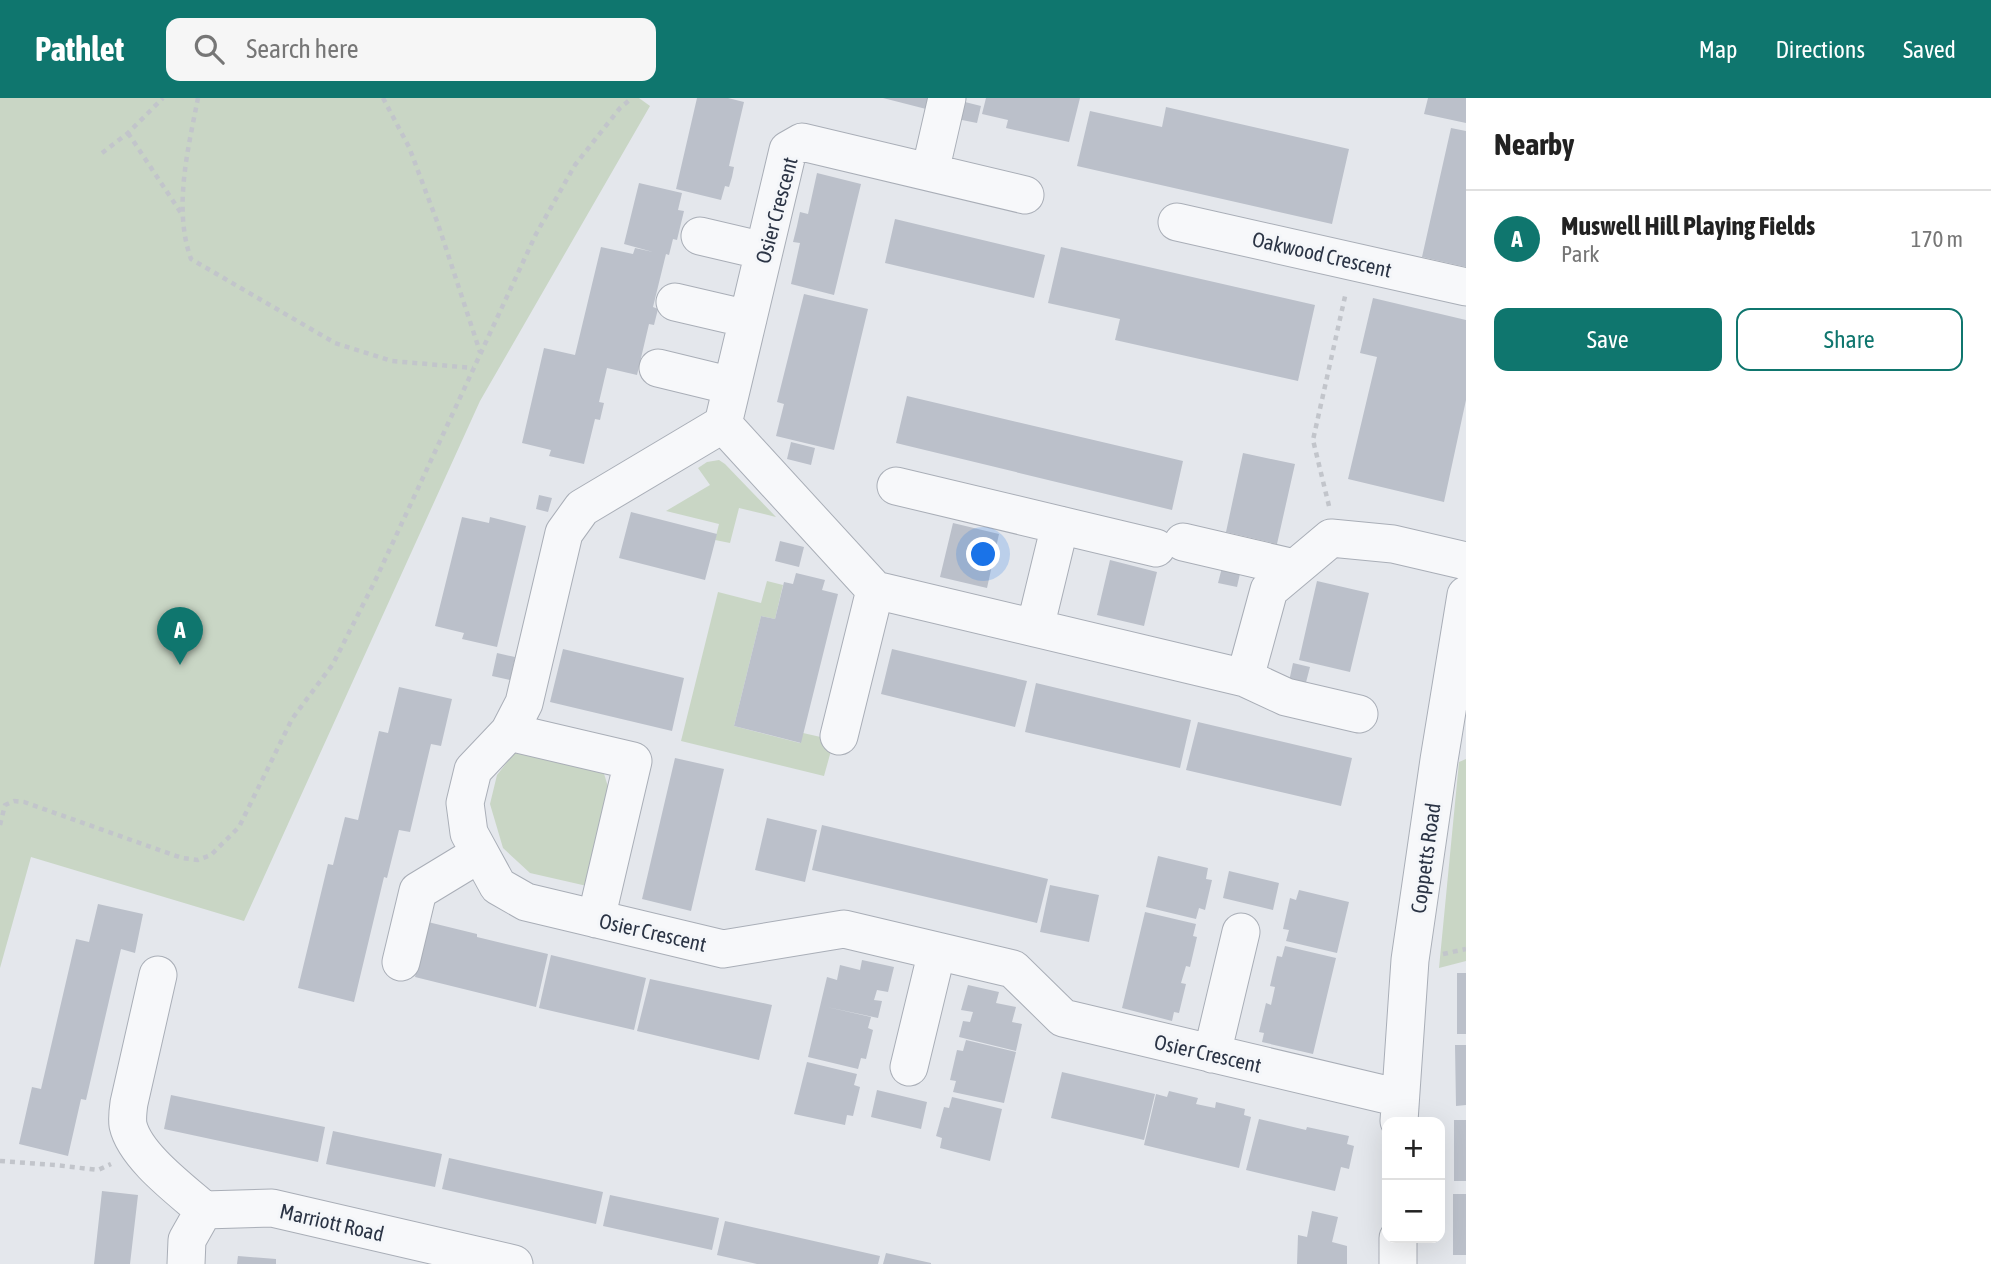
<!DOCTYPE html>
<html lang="en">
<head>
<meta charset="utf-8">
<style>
  body { margin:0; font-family:"Asap Condensed",sans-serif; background:#f6f6f6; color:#222 }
  .controls { position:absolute; right:21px; bottom:21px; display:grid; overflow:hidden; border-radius:14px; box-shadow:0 7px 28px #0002 }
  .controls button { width:63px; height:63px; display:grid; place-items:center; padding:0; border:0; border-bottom:2px solid #e0e0e0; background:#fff; color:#222; font:35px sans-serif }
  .you { position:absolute; left:984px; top:457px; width:24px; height:24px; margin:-18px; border:5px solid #fff; border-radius:50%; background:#1a73e8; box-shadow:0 0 0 10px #1a73e833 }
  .badge { display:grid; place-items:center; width:46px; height:46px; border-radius:50%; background:#0f766e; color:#fff; font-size:23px; font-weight:700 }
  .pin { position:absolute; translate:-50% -58px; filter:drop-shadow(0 2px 4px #0008) }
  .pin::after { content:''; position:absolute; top:37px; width:24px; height:21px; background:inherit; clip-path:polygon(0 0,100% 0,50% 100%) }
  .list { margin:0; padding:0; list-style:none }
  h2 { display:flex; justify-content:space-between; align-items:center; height:91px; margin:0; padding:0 28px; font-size:30px }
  h2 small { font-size:23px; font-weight:400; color:#767676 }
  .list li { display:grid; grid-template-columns:46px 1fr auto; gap:21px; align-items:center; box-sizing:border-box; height:98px; padding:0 28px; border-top:2px solid #e0e0e0 }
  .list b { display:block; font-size:26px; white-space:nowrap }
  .list p { margin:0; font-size:23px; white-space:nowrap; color:#767676 }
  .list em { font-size:23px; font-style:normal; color:#767676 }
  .actions { display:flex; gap:14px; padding:21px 28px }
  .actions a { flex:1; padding:16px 0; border:2px solid #0f766e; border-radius:14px; text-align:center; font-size:24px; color:#0f766e }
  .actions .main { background:#0f766e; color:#fff }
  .icon { flex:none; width:38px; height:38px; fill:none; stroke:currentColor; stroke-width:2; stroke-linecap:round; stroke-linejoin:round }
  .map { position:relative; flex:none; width:1466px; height:1166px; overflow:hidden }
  header { display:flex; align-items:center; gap:42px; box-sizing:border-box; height:98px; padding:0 35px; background:#0f766e; color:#fff }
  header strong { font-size:33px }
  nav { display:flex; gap:38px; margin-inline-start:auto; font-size:24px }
  .search { width:490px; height:63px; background:#f6f6f6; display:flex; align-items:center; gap:18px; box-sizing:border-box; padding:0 24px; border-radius:14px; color:#767676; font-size:26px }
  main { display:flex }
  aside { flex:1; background:#fff }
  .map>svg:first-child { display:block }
  .green { fill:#c9d6c5 }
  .building { fill:#bbc0ca }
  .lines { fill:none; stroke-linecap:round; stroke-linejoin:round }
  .minor-casing { stroke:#a9aeb7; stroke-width:39 }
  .path { stroke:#c2c5cb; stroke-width:4.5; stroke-dasharray:5 5; stroke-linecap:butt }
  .minor { stroke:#f7f8fa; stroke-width:37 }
  .labels { text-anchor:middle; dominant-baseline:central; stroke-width:6; stroke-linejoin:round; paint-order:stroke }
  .street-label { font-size:21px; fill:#2b3445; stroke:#f4f6f9 }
</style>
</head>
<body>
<header>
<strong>Pathlet</strong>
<div class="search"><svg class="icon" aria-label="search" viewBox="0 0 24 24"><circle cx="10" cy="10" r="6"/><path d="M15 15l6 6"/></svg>Search here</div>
<nav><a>Map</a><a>Directions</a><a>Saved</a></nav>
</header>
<main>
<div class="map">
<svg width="1466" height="1166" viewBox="0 0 1466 1166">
  <rect width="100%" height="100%" fill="#e4e7ec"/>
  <path class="green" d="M0,0h639l11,8 -170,295 -236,520 -213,-64 -31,111z
    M719,362l6,4 51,53 -37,-9 -9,35 -15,-3 4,-16 -53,-13 44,-26 -12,-17 9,-6z
    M767,483l16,4 -8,34 -14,-3 -27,110 66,17 3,-10 31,7 -10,36 -143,-35 37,-149 43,11z
    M519,649l83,20 7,23 -22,96 -57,-13 -27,-25 -13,-44 7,-29z
    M1466,661v202l-27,7 20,-206z"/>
  <path class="building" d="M697,0h31l16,4 -15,64 5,1 -2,10 -3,10 -4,-1 -4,14 -45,-11z
    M883,0h49l-2,12z
    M986,0h94l-11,44 -63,-14 2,-8 -26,-6z
    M1428,0h38v25l-42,-9z
    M961,3l20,5 -4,17 -20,-4z
    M1166,9l183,42 -17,75 -255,-58 13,-55 72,16z
    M1451,30l15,3v136l-44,-10z
    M817,75l44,11 -27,111 -43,-11 9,-41 -7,-1 4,-16 3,-14 8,2z
    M639,85l43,10 -4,17 6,1 -7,29 -4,-1 -4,16 -3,-1 -13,53 5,2 -4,16 -5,-1 -12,51 -30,-7 -8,34 5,1 -4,17 -5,-1 -11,45 -35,-8 2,-6 -29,-7 22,-95 31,7 26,-108 32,7 2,-6 18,4 -29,-8z
    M895,121l150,36 -11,43 -149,-35z
    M1061,149l254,58 -17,76 -183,-41 5,-21 -72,-16z
    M804,196l64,15 -34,141 -58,-14 8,-32 -7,-2z
    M1373,200l93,22v80l-22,102 -96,-23 29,-122 -17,-4z
    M907,298l276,65 -11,49 -276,-67z
    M791,344l24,6 -4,17 -24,-6z
    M1243,355l52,11 -18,80 -51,-12z
    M539,397l13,3 -4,14 -12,-3z
    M631,414l86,22 -12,46 -86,-22z
    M462,419l27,6 1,-6 36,9 -29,121 -35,-8 2,-6 -29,-7z
    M953,425l46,11 -12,54 -47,-11z
    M780,443l24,6 -5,20 -24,-6z
    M1110,462l47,12 -13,54 -47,-11z
    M1224,462l18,5 -5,22 -19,-4z
    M796,475l29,7 -3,10 16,4 -37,149 -67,-17 27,-110 14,3 9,-37 9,2z
    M1317,483l52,12 -19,79 -51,-12z
    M563,551l121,29 -12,53 -122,-29z
    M892,551l135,32 -12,46 -134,-33z
    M497,555l18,4 -5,23 -18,-4z
    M1293,565l17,4 -6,23 -16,-4z
    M1036,585l155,37 -11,48 -155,-36z
    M399,589l53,12 -11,47 -10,-2 -21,88 -11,-2 -12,48 -3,-1 -30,125 -56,-14 30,-124 5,1 12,-48 13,3 21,-89 9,2z
    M1198,624l154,36 -11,48 -155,-36z
    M675,660l49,11 -33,142 -49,-12z
    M767,720l50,12 -12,52 -50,-12z
    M822,727l226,54 -11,44 -225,-53z
    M1158,758l50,12 -2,11 6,1 -7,30 -6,-2 -3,11 -50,-12z
    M1229,773l50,12 -6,27 -50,-12z
    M1050,787l49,10 -10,47 -49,-10z
    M1299,792l50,12 -12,51 -51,-12 3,-11 -6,-1 7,-31 6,2z
    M98,806l45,10 -8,39 -14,-4 -35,151 -5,-1 -13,57 -49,-12 13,-57 9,2 35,-150 13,3z
    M1145,814l51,12 -3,12 4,1 -7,30 -4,-1 -5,17 5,1 -7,29 -5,-1 -2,9 -50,-13z
    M428,824l49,12v3l71,17 -12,53 -121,-30z
    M1285,848l51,12 -23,96 -51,-12 2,-9 -5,-1 7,-29 5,2 4,-18 -5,-1 7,-30 5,1z
    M551,857l95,23 -12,52 -95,-22z
    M862,862l32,7 -6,25 -11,-2 -3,10 8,1 -4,17 -51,-11 44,10 -3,11 5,2 -7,29 -5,-1 -3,11 -50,-12 19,-80 10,3 3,-15 20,5z
    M1457,875h9v61h-9z
    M650,881l122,26 -13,55 -122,-29z
    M968,887l31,7 -3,11 20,4 -4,15 10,2 -6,27 -57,-14 4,-16 7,1 3,-10 -12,-2z
    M966,942l50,12 -12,51 -51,-11 3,-11 -6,-1 7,-30 6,1z
    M1455,947h11v60l-10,1z
    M807,964l50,12 -3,11 6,2 -7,29 -6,-1 -2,10 -51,-11z
    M1062,974l93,22 -11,46 -93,-22z
    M877,992l50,12 -6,27 -50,-12z
    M1169,993l29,7 -2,6 19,4 1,-6 29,7 -1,6 7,2 -12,51 -95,-23 12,-51 11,3z
    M171,997l154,32 -7,35 -154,-33z
    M952,999l50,12 -12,52 -50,-13 2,-10 -6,-2 8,-29 5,1z
    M1259,1021l47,11 1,-3 42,9 -2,8 7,2 -5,23 -8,-2 -6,24 -89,-21z
    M1454,1022h12v61h-12z
    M333,1033l109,23 -7,33 -109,-23z
    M449,1060l154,34 -7,32 -154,-35z
    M102,1093l36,4 -8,69h-36z
    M1453,1096h13v61h-13z
    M610,1097l109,23 -7,32 -109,-24z
    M1312,1113l26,6 -6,25 15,4v18h-50l1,-29 9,2z
    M725,1123l155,35 -2,8h-121l-40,-9z
    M886,1155l45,10v1h-48z
    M238,1158l38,3v5h-39z"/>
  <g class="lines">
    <defs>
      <path id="minor" d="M930,74l17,-74
        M1025,97l-223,-53 -14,8 -65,274 -141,84 -18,25 -40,170 -15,29 -36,38 -8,33 4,30 29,53 28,16 197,47 121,-20 169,40 50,49 337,80
        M1177,124l289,65
        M700,138l64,15
        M675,204l73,17
        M658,270l74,18
        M723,326l152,166 370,88 24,-88 62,-52 62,6 73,17
        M896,388l260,62
        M1183,444l111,26
        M1035,530l25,-103
        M1245,580l41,19 73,17
        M509,634l124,29 -37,158
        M839,638l36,-146
        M401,864l17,-71 61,-37
        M158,877l-29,128c-1,7 -2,15 -1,22 7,31 52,64 76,85l68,-2 242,56
        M1212,956l29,-122
        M909,969l28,-116
        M1399,1023l11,-161 29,-200 27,-165
        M186,1166l1,-24 17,-30
        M1398,1166v-26"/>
    </defs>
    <use href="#minor" class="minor-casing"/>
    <path class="path" d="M198,0c-10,51 -25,111 -7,161l144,84 57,18 81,7
      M383,0l26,49 29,77 42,128
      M128,35l55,83
      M102,55l26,-20 35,-35
      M1329,408l-16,-66 33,-148
      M0,727l5,-20 9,-4 10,1 158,56 16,2 13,-5 28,-28 53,-108 41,-55 42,-83 161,-347 39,-69 45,-57 12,-10
      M1443,856l23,-5
      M0,1063l55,4 43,5 13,-6"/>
    <use href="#minor" class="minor"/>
  </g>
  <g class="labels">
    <g class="street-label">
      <text transform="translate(776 112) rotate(-75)">Osier Crescent</text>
      <text transform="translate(1322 156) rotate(13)">Oakwood Crescent</text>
      <text transform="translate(1425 760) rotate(-82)">Coppetts Road</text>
      <text transform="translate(653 834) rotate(13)">Osier Crescent</text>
      <text transform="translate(1208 955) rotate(13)">Osier Crescent</text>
      <text transform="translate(332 1124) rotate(13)">Marriott Road</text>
    </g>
  </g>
</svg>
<div class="controls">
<button>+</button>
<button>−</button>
</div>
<div class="you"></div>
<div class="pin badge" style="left:180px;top:567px">A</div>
</div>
<aside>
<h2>Nearby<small></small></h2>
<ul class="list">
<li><span class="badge">A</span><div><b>Muswell Hill Playing Fields</b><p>Park</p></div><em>170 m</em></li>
</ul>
<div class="actions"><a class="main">Save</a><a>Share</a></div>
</aside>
</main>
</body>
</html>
